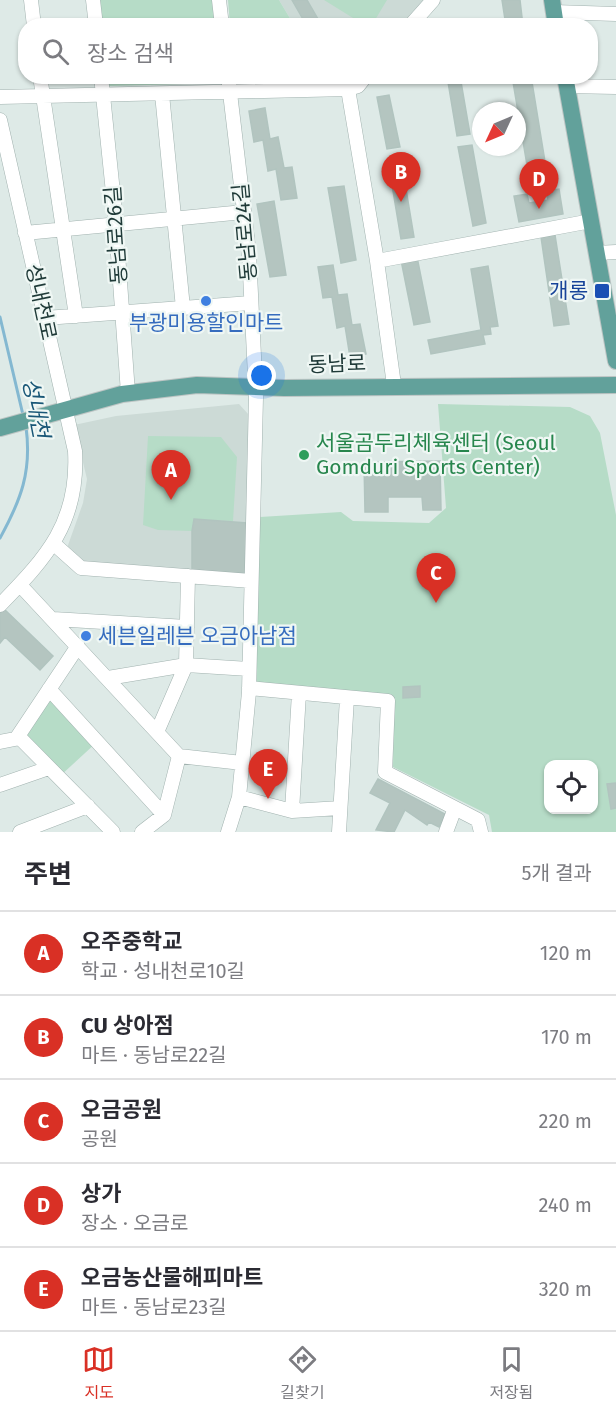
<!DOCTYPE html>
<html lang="ko">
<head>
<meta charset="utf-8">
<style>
  body { margin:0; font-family:"Fira Sans","Noto Sans KR",sans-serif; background:#f2f2f3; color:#2b2b33 }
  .controls { position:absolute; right:18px; bottom:18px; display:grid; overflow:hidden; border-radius:12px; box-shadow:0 2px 4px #0004 }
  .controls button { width:54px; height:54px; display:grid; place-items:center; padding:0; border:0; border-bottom:2px solid #e1e1e2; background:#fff; color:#2b2b33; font:30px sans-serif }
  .compass { position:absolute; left:472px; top:102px; width:54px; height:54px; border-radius:50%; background:#fff; box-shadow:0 2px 4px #0004; rotate:226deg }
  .you { position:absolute; left:262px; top:376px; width:21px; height:21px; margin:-15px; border:4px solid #fff; border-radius:50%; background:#1a73e8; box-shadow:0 0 0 9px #1a73e833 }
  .badge { display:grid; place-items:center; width:39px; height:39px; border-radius:50%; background:#d93025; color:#fff; font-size:20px; font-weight:700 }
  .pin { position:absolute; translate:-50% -50px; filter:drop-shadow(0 2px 3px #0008) }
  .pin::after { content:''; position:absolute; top:32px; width:21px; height:18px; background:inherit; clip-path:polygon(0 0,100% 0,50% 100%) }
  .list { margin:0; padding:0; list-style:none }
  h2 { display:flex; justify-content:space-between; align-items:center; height:78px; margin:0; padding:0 24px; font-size:26px }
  h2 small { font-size:20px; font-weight:400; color:#7c7c81 }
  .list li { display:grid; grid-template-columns:39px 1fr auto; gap:18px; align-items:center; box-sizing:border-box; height:84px; padding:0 24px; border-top:2px solid #e1e1e2 }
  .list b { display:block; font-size:22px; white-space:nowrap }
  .list p { margin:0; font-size:20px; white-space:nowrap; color:#7c7c81 }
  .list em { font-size:20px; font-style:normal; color:#7c7c81 }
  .icon { flex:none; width:33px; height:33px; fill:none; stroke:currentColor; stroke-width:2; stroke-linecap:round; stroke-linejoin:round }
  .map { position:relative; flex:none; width:616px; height:832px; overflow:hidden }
  .search { position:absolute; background:#fff; box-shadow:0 2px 4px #0004; left:18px; right:18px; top:18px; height:66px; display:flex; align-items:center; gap:15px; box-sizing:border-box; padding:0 21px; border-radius:24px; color:#7c7c81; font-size:22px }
  .sheet { height:498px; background:#fff }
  nav { display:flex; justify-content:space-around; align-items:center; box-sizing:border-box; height:84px; border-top:2px solid #e1e1e2; background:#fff; font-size:16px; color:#7c7c81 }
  nav a { display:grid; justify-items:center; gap:3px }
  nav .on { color:#d93025 }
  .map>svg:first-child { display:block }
  .built { fill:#ccdad6 }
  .green { fill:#b6dcc7; fill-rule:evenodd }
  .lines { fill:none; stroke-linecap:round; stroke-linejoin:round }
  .stream { stroke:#84b8d1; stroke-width:3 }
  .building { fill:#b4c5c0; stroke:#b1c4bf; stroke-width:1.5 }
  .minor-casing { stroke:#a1b2af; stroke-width:15 }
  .major-casing { stroke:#bcc4c3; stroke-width:18 }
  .minor { stroke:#fff; stroke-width:14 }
  .major { stroke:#62a19b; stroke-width:16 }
  .transit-dot { fill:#1a4fb4; stroke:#eff7f4; stroke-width:2 }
  .shop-dot { fill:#3f7fe0; stroke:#eff7f4; stroke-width:2 }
  .leisure-dot { fill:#2e9e5b; stroke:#eff7f4; stroke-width:2 }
  .labels { text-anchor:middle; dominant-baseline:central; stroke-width:4.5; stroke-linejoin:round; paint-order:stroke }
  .street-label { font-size:21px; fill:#1f3a38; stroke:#eff7f4 }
  .transit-label { font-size:21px; fill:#164399; stroke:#eff7f4; text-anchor:end }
  .shop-label { font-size:21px; fill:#366cbe; stroke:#eff7f4 }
  .leisure-label { font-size:21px; fill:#27864d; stroke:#eff7f4; text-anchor:start }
  .water-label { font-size:22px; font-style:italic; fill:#195777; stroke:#eff7f4 }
</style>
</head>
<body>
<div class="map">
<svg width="616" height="832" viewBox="0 0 616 832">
  <rect width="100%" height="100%" fill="#deeae7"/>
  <path class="built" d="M279,0h152l-23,26 -114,-1z
    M239,404l10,11 -3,160 -163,-12 -16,-15 16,-45 4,-24 -13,-54 42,-9z"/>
  <path class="green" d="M98,0h115l3,25h-114z
    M228,0h51l15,25h-64z
    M324,0h63l-15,25 -6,1z
    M108,77h114l1,6 -114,3z
    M235,77h88v6l-86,6z
    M438,404l132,3 20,9 10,17 16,82v317h-124l-3,-17 -96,-48 1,-70 -140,-14 6,-166 81,-5 12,9 76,2 17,-15zM548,764h46v46h-46z
    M148,436l73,1 16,20 -4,64 -38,-1 -3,11 -34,-1 -15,-5z
    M49,689l48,53 -38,35 -39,-39z"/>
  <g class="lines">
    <path class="stream" d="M0,317l23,98
      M0,538c21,-38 32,-67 26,-111"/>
  </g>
  <path class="building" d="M292,0h15l15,26h-15z
    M502,0h18l3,26h-17z
    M447,76h13l10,58 -13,2z
    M512,76h19l16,98 -18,3z
    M389,95l11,52 -13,2 -10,-52z
    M265,108l5,31 8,-2 6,31 8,-1 5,31 -16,2 -5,-31 -8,2 -5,-31 -9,2 -5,-31z
    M472,145l14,78 -13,3 -15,-79z
    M401,159l13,78 -13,2 -13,-78z
    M344,186l12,74 -15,3 -13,-75z
    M559,189l4,25 -44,8 -5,-26 13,-2 2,9 19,-3 -2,-9z
    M274,201l12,74 -16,2 -13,-73z
    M555,235l14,89 -15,2 -13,-89z
    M417,257l13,65 -16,3 -13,-65z
    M333,265l5,30 9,-1 5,31 8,-1 6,30 -16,3 -5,-31 -8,2 -5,-31 -9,1 -5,-31z
    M488,266l10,60 -8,1 1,7 -8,1 2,9 -54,10 -3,-14 53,-10 -10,-61z
    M440,461l1,49h-18l-1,-13h-34v15h-23l-1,-50z
    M194,519l53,4 -1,52 -54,-4v-40z
    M3,608l50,48 -13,14 -35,-33 -5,6v-31z
    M420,686v11l-17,1v-11z
    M378,779l67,35 -6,13 -10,-5 -2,3 -22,-15 -11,22 -18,-2 14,-27 -20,-10z
    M616,783v25l-5,1 -4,-25z"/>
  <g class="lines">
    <defs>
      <path id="minor" d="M31,0l3,26
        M93,0l3,26
        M219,0l3,26
        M554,12l62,2
        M410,26l23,-26
        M40,76l36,240
        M101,76l14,136 13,181
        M228,76l21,177 7,144 -7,295 -10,105 -11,35
        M566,86l50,1
        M348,89l29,172 17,124
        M162,94l21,214
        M0,97l348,-8 10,-3 8,-10
        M0,120l75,331c4,71 -28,106 -75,154
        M25,233l219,-21
        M596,253l20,-1
        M377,261l214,-40
        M45,318l206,-15
        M53,543l28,25 170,13
        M20,585l159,171 63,7
        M53,619l134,8
        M78,646l-60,90 95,96
        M108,678l78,-13 63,4
        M249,688l139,13 -3,71 93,48 3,12
        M49,689l115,126
        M157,732l29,-67 2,-89
        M0,742l20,-4
        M0,785l49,-17
        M239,797l53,14 48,-3
        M292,811l7,-118
        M20,832l68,-26
        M142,832l22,-17 15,-59
        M339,832l8,-134
        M446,832l9,-24"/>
      <path id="major" d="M552,0l4,26
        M565,76l51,285
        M0,428l122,-34 75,-9 87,3 332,-3"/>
    </defs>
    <use href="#minor" class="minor-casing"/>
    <use href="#major" class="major-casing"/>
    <use href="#minor" class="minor"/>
    <use href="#major" class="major"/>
  </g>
  <rect class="transit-dot" x="594" y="283" width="16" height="16" rx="3"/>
  <g class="shop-dot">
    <circle cx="206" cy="301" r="6"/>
    <circle cx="86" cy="636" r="6"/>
  </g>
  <circle class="leisure-dot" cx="304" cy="455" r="6"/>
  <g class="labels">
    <g class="street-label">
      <text transform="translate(245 232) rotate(-95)">동남로24길</text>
      <text transform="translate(116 235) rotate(-94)">동남로26길</text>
      <text transform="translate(41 302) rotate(78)">성내천로</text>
      <text transform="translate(337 364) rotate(-2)">동남로</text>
    </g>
    <g class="transit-label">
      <text x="588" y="291">개롱</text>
    </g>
    <g class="shop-label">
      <text x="206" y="323">부광미용할인마트</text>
      <text x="98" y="636" text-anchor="start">세븐일레븐 오금아남점</text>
    </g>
    <g class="leisure-label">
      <text x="316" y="443">서울곰두리체육센터 (Seoul<tspan x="316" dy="24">Gomduri Sports Center)</tspan></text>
    </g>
    <g class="water-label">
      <text transform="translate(36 408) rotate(79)">성내천</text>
    </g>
  </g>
</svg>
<div class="controls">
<button><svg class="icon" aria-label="locate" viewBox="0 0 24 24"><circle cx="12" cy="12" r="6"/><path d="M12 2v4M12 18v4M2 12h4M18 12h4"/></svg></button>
</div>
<svg class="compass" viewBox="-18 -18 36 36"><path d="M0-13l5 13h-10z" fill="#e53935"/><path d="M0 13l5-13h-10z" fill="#7c7c81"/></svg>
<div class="you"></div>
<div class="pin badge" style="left:171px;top:500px">A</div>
<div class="pin badge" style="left:401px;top:202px">B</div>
<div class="pin badge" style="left:436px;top:603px">C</div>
<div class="pin badge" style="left:539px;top:209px">D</div>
<div class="pin badge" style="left:268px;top:799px">E</div>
<div class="search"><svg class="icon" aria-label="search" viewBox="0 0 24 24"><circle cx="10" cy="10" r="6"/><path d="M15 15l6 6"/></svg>장소 검색</div>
</div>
<section class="sheet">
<h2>주변<small>5개 결과</small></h2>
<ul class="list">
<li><span class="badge">A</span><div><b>오주중학교</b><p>학교 · 성내천로10길</p></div><em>120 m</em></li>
<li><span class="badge">B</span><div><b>CU 상아점</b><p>마트 · 동남로22길</p></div><em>170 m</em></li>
<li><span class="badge">C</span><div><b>오금공원</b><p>공원</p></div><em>220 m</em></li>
<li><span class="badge">D</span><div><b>상가</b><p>장소 · 오금로</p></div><em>240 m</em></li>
<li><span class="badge">E</span><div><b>오금농산물해피마트</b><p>마트 · 동남로23길</p></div><em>320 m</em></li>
</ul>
</section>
<nav>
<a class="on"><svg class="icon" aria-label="map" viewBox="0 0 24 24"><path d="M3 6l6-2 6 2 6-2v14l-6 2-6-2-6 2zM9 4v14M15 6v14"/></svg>지도</a>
<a><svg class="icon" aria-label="directions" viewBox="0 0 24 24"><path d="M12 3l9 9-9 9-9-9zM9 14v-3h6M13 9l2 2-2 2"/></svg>길찾기</a>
<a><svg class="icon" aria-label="saved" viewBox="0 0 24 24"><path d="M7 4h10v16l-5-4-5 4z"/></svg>저장됨</a>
</nav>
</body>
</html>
